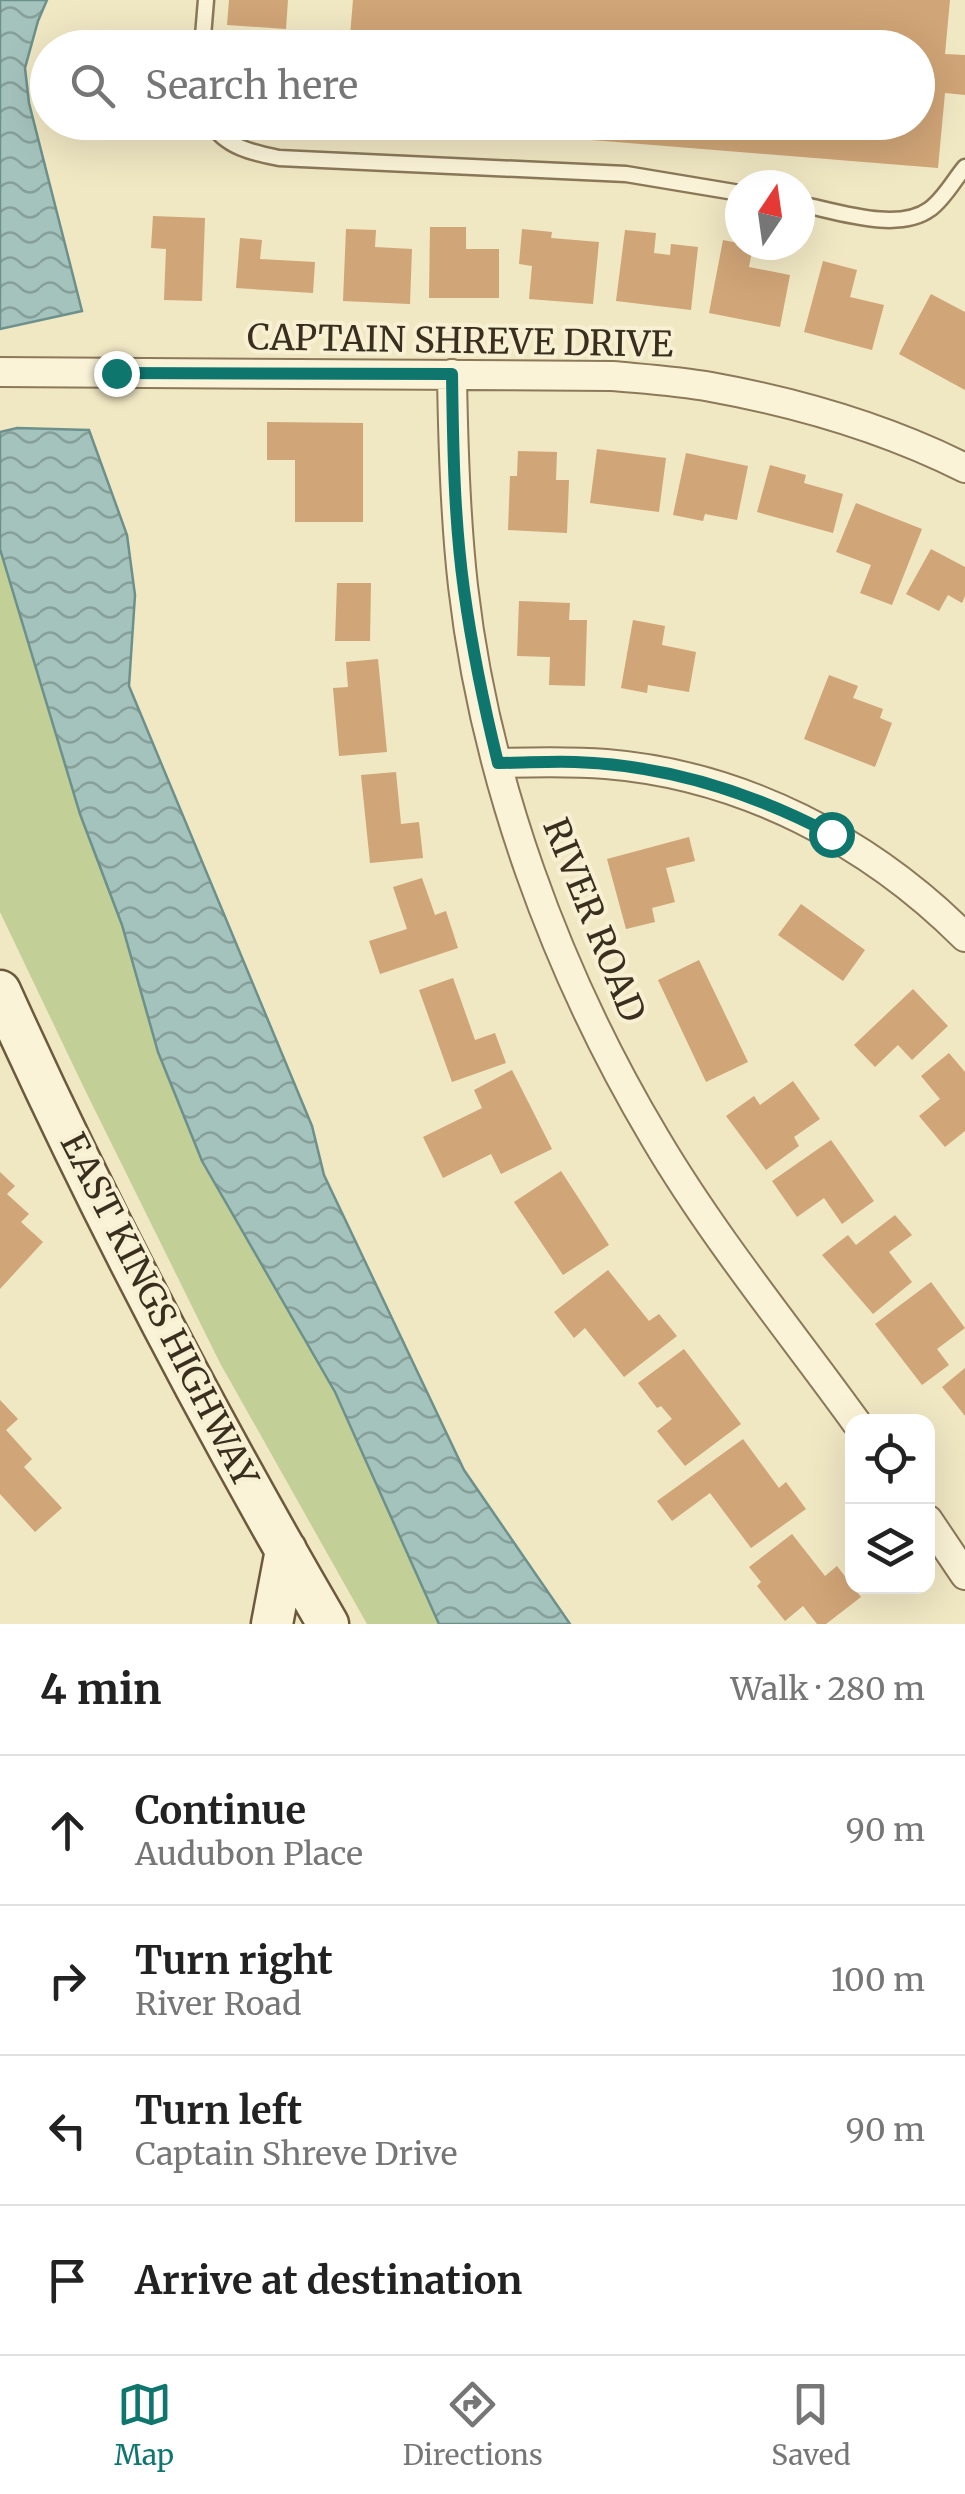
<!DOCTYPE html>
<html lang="en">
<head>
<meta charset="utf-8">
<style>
  body { margin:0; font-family:Merriweather,serif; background:#f2f2f2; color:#222 }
  .controls { position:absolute; right:30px; bottom:30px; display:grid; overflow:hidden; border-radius:20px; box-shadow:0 10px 40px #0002 }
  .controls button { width:90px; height:90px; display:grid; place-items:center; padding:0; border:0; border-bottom:2px solid #e0e0e0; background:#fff; color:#222; font:50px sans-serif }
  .compass { position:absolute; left:725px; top:170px; width:90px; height:90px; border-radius:50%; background:#fff; box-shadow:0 10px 40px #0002; rotate:13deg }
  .stop { position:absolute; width:30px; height:30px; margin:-22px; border:8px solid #0f766e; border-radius:50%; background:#fff }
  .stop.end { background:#0f766e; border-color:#fff; box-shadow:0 2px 10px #0008 }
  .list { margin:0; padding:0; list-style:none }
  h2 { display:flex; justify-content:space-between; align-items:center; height:130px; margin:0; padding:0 40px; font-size:42px }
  h2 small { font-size:32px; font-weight:400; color:#767676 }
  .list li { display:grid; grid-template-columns:65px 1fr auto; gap:30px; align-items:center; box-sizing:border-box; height:150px; padding:0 40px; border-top:2px solid #e0e0e0 }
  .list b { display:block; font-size:38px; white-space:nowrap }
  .list p { margin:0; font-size:32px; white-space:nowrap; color:#767676 }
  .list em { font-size:32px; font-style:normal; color:#767676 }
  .icon { flex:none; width:55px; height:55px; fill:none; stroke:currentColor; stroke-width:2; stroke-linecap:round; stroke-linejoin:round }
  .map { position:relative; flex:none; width:965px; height:1624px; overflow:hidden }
  .search { position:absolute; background:#fff; box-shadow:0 10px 40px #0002; left:30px; right:30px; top:30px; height:110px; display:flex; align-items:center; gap:25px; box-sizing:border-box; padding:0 35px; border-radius:55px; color:#767676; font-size:38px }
  .sheet { height:730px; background:#fff }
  nav { display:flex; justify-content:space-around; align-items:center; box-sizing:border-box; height:140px; border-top:2px solid #e0e0e0; background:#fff; font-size:28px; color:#767676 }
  nav a { display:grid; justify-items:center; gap:5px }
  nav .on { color:#0f766e }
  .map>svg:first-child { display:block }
  .green { fill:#c2cf96 }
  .water { fill:url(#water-waves); stroke:#6c918c; stroke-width:2.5 }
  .building { fill:#d0a577 }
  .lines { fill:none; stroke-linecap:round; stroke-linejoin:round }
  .service-casing { stroke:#8b7959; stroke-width:19 }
  .minor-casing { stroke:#8b7959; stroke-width:32 }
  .secondary-casing { stroke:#6d5a3c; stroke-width:45 }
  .service { stroke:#faf3d7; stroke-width:14 }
  .minor { stroke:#faf3d7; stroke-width:28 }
  .secondary { stroke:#faf3d7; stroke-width:40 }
  .route { stroke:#0f766e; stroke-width:12 }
  .labels { text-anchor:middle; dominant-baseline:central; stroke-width:8; stroke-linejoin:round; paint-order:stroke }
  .street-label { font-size:35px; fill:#3a2f1e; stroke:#f7f0d3 }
</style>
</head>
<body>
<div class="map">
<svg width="965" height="1624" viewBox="0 0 965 1624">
  <defs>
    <pattern id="water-waves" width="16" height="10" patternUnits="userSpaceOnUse" patternTransform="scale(2.5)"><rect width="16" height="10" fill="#a5c3bd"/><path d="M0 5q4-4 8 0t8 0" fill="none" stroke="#879f99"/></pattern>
  </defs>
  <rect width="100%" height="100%" fill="#f0e7c3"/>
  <path class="green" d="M0,549l80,265 42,111 317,699h-72l-147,-261 -135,-273 -85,-178z"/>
  <path class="water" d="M0,0h47l-9,21 -13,47 4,35 53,208 -82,18z
    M17,428l72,2 38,105 8,60 -6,91 183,440 12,49 140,295 106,154h-131l-104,-232 -133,-231 -44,-109 -36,-127 -42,-111 -80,-265v-117z"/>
  <path class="building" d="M229,0h59l-2,29 -59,-4z
    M353,0h597l-5,54 20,1v40l-20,-2 -7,75 -532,-43v-3h512v-74h-569z
    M153,216l52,2 -3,83 -38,-1 2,-51 -15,-1z
    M430,227h36v22h33v49h-70z
    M346,229l30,1 -1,17 37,2 -2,55 -67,-3z
    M522,229l30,3 -1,6 48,4 -6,62 -64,-5 3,-33 -13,-2z
    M625,230l31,3 -2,20 16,2 1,-11 27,3 -7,63 -75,-9z
    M240,238l22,2 -2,19 55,3 -2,31 -77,-5z
    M723,240l30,6 -4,21 41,8 -10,52 -71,-14z
    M823,261l34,9 -7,27 34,8 -12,45 -68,-18z
    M931,294l34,18v78l-66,-36z
    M267,422l96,1v99h-68v-62h-28z
    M597,449l69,9 -7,54 -69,-9z
    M518,451l39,1 -1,28h13l-2,53 -59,-3 2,-54h7z
    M686,453l62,13 -11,54 -32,-6 -2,7 -30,-6z
    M770,465l36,10 -2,8 39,11 -10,39 -76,-21z
    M856,503l66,26 -30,76 -32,-12 11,-28 -35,-13z
    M931,549l34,18v29l-3,7 -14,-8 -9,16 -33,-17z
    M337,583h34l-1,58h-35z
    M519,601l51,2 -1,17h18l-2,66 -36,-1 1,-28 -33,-1z
    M633,620l32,6 -3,19 34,7 -7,40 -41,-7 -1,8 -26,-5z
    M378,659l9,93 -48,4 -6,-68 15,-1 -2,-25z
    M829,675l29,11 -5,12 30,11 -3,9 12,5 -17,44 -71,-28z
    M396,772l5,52 18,-2 4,36 -53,5 -9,-88z
    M689,837l6,24 -29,7 9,34 -23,6 3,14 -29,7 -19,-70z
    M422,878l13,37 11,-4 12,37 -78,26 -11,-33 38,-12 -14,-42z
    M801,904l64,46 -22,31 -65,-46z
    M699,960l49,102 -42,20 -48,-102z
    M453,978l22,62 20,-7 11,30 -54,19 -33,-92z
    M913,989l35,37 -36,34 -14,-15 -23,22 -21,-22z
    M949,1053l16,19v59l-20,16 -26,-31 21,-17 -19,-23z
    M512,1070l40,79 -51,25 -10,-20 -48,24 -20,-41 59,-29 -8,-18z
    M793,1081l27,38 -26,18 5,9 -33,24 -40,-54 28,-20 6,9z
    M831,1140l43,61 -32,23 -18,-26 -27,19 -25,-36z
    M561,1171l48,74 -46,30 -49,-73z
    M0,1172l15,14 -8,8 22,20 -8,8 22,20 -43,47z
    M895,1215l17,20 -23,17 23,30 -39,32 -51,-59 26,-20 8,10z
    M608,1270l41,51 10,-7 18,22 -53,41 -39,-49 -11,10 -20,-26z
    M931,1282l34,46 -28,21 12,16 -27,20 -47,-61z
    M684,1349l57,75 -56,42 -28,-35 15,-12 -11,-13 -4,2 -19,-25z
    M965,1368v48l-23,-29z
    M0,1400l18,19 -12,11 26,29 -8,8 38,41 -27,24 -35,-38z
    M743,1439l36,49 7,-6 20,27 -55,39 -41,-55 -38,28 -15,-20z
    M792,1534l33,42 12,-10 24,31 -35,27h-9l-14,-18 -18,15 -28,-35 4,-4 -12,-15z"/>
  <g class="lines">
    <defs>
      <path id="service" d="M202,48l4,-48
        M211,122c13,25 43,31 68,36l347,16 114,19
        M800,204c36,7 98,29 130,5 14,-10 24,-29 35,-42"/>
      <path id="minor" d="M0,372l612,4c32,3 66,5 99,11 88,16 174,41 254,81
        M452,374c1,71 3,141 11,212 22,192 93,386 192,552 59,100 133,190 201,284
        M498,763c36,-1 72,-2 108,1 136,11 263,77 359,173
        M928,1520l37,55"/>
      <path id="secondary" d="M0,991c98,217 208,427 328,633
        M272,1624l14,-74"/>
    </defs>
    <use href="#service" class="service-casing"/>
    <use href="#minor" class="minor-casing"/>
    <use href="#secondary" class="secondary-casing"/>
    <use href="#service" class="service"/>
    <use href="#minor" class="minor"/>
    <use href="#secondary" class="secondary"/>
  </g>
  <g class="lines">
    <path class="route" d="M116,373l336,1c1,72 2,144 12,216 8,58 20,116 34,173 26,0 52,-2 77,-1 91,3 176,30 256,72"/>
  </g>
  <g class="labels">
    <g class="street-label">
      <text transform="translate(460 341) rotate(1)">CAPTAIN SHREVE DRIVE</text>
      <text transform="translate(594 920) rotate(68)">RIVER ROAD</text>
      <text transform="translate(159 1310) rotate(63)">EAST KINGS HIGHWAY</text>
    </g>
  </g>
</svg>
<div class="controls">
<button><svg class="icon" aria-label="locate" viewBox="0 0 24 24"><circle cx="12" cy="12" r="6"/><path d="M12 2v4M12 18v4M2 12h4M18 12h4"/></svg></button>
<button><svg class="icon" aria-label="layers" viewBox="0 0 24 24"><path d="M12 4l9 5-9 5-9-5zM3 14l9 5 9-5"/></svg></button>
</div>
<svg class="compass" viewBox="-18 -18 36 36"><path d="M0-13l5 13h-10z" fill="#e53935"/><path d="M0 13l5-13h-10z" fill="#767676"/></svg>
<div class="stop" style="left:831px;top:834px"></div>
<div class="stop end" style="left:116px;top:373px"></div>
<div class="search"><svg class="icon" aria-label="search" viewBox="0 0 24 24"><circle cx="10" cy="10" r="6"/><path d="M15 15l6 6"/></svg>Search here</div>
</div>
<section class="sheet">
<h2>4 min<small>Walk · 280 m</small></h2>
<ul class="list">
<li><svg class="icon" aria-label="ahead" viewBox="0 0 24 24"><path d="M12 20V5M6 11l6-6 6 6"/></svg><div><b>Continue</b><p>Audubon Place</p></div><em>90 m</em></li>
<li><svg class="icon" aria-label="right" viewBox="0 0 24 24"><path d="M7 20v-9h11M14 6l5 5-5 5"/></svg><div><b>Turn right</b><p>River Road</p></div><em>100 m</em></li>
<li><svg class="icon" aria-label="left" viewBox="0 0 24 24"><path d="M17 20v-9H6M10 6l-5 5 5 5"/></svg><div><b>Turn left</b><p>Captain Shreve Drive</p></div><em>90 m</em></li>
<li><svg class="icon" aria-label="arrive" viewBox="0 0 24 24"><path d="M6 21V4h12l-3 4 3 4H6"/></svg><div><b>Arrive at destination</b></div></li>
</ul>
</section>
<nav>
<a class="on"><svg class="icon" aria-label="map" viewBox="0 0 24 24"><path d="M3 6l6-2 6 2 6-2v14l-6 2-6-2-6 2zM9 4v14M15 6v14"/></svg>Map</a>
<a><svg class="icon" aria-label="directions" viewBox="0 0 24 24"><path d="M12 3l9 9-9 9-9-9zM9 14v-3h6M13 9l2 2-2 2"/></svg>Directions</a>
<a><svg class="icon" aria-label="saved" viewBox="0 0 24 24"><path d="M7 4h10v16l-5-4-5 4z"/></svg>Saved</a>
</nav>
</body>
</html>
